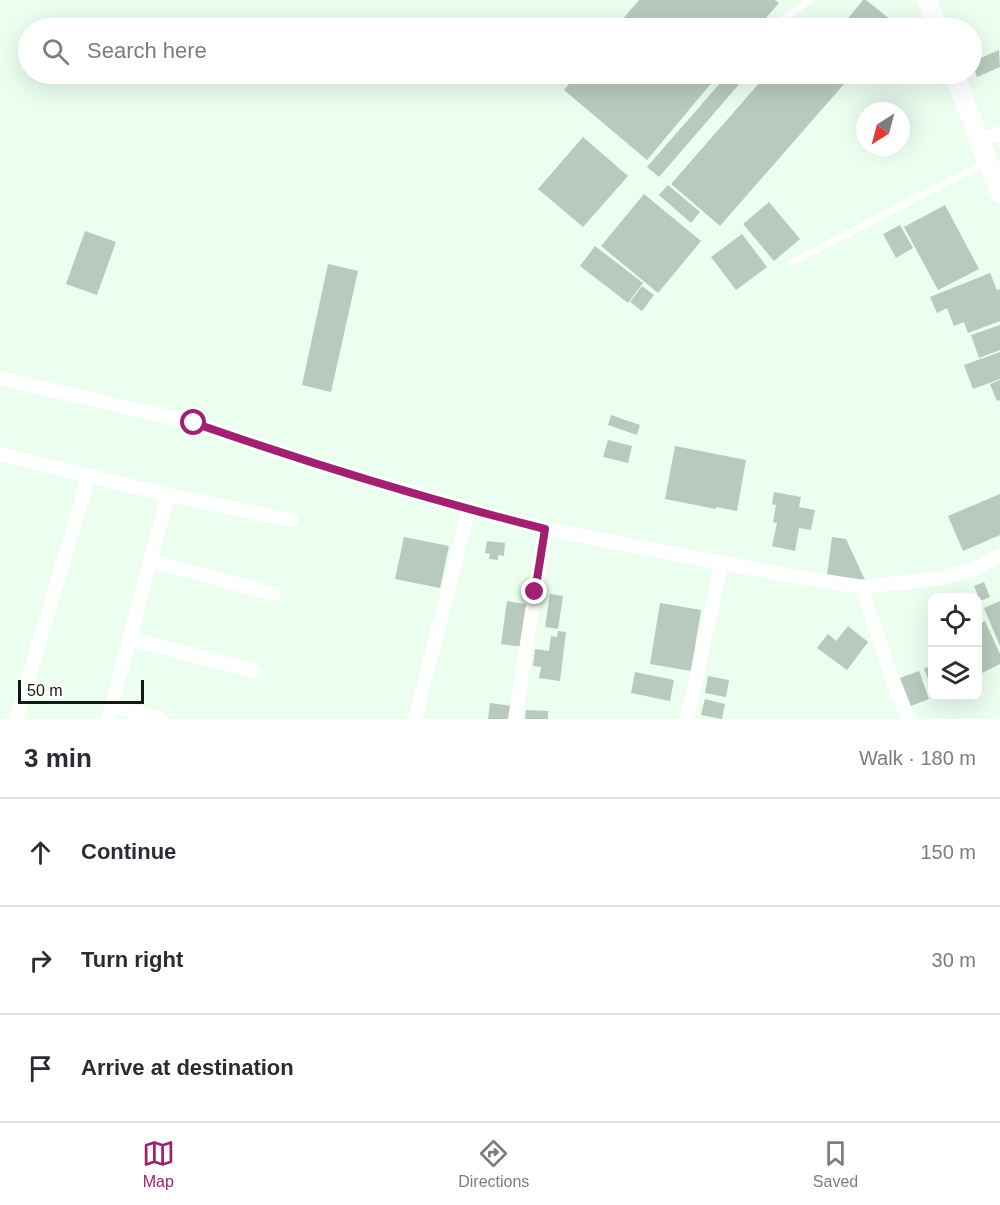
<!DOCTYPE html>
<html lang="en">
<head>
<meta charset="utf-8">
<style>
  body { margin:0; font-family:Helvetica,sans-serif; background:#f2f2f3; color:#2b2b33 }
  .controls { position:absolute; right:18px; bottom:18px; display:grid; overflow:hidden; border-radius:12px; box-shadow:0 6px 24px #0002 }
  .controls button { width:54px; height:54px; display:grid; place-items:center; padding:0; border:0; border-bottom:2px solid #e1e1e2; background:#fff; color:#2b2b33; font:30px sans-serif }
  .compass { position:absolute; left:856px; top:102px; width:54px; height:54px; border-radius:50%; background:#fff; box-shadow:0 6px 24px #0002; rotate:216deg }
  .scale { position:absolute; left:18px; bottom:15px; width:126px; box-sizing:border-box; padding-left:6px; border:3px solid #131a15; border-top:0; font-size:16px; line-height:21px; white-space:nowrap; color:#131a15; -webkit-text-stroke:4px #fff; paint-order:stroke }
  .stop { position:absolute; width:18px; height:18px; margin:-14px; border:4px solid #a12070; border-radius:50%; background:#fff }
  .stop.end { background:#a12070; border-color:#fff; box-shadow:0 2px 6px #0008 }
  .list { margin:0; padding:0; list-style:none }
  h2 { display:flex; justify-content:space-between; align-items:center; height:78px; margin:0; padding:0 24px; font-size:26px }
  h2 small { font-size:20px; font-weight:400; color:#7c7c81 }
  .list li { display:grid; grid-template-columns:39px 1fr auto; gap:18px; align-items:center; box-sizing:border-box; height:108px; padding:0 24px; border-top:2px solid #e1e1e2 }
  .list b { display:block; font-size:22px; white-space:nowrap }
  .list em { font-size:20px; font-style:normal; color:#7c7c81 }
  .icon { flex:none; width:33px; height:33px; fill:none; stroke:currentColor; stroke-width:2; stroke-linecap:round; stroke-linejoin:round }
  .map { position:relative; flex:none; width:1000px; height:719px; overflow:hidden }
  .search { position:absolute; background:#fff; box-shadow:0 6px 24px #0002; left:18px; right:18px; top:18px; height:66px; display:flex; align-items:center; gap:15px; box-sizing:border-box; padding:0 21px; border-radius:33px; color:#7c7c81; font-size:22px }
  .sheet { height:402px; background:#fff }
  nav { display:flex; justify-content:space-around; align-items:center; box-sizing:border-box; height:84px; border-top:2px solid #e1e1e2; background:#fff; font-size:16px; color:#7c7c81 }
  nav a { display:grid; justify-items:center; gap:3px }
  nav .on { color:#a12070 }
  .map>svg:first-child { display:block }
  .building { fill:#b8cabd }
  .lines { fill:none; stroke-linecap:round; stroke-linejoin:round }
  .lane { stroke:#fff; stroke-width:7 }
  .street { stroke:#fff; stroke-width:14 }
  .secondary { stroke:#fff; stroke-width:20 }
  .route { stroke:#a12070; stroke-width:8 }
</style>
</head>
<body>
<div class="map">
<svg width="1000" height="719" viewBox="0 0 1000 719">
  <rect width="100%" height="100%" fill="#ebfef0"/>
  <path class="building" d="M639,0h136l4,3 -22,25h-142z
    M863,0h3l25,20 -7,8h-44z
    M999,50l1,17 -23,10 -5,-15z
    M577,74h142l-72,86 -83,-70z
    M728,74h20l-89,103 -12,-10z
    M767,74h81l3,2 -131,150 -49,-42z
    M583,137l45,39 -45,51 -45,-38z
    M668,185l32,27 -9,11 -32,-28z
    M644,194l57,47 -43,52 -57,-47z
    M769,202l31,37 -26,22 -31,-37z
    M945,205l34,64 -41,21 -34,-63z
    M900,225l13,23 -17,10 -13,-24z
    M85,231l31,11 -19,53 -31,-11z
    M742,234l25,33 -31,23 -25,-33z
    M595,246l48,37 -15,20 -48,-37z
    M328,264l30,7 -27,121 -29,-7z
    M990,273l7,17 3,-1v32l-32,12 -4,-11 -10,4 -7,-18 -10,5 -7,-16z
    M642,286l12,9 -12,16 -12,-9z
    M1000,325v25l-21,8 -8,-23z
    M1000,352v27l-27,10 -9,-24z
    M1000,380v20l-3,1 -7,-17z
    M611,415l29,10 -3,10 -29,-10z
    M608,440l24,6 -4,17 -25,-6z
    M675,446l71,14 -9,51 -21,-4v2l-51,-10z
    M774,492l27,5 -2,10 16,3 -4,20 -12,-2 -4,23 -23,-5 5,-23 -4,-1 3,-17 -4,-1z
    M1000,494v41l-37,16 -15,-35z
    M404,537l45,9 -9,42 -45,-9z
    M832,537l14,2 19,41 -38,-5z
    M487,541l18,2 -1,13 -6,-1v5l-9,-1 1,-5 -5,-1z
    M984,582l6,15 -10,4 -6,-15z
    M550,594l13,2 -5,33 -13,-2z
    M507,601l24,4 -6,42 -24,-3z
    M1000,601v45l-16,-38z
    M660,603l41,7 -10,61 -41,-7z
    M985,621l15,33v10l-22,11v-50z
    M848,626l20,16 -21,28 -30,-22 11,-14 8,7z
    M558,631l8,1 -6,49 -21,-3 2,-11 -8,-1 2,-17 14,2 2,-15 6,1z
    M932,665v24l-8,-20z
    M919,671l10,28 -18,7 -11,-28z
    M635,672l39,8 -4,21 -39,-8z
    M708,676l21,4 -3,17 -21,-4z
    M705,699l20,5 -3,15 -21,-4z
    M490,703l21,3 -2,13h-21z
    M526,710l22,1v8h-23z"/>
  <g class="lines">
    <path class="lane" d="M778,22l32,-22
      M792,262l195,-100"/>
    <path class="street" d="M981,140l19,-7
      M0,378l194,45 106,36 169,50 76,20 225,43 91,15 82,-9 31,-9 26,-13
      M0,454l168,41 123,25
      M151,561l123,33
      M861,587l35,103 13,29
      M130,639l124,32
      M112,706l48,13
      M16,719l73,-243
      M108,719l60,-224
      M415,719l54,-210
      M515,719l30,-190
      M687,719l35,-157"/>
    <path class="secondary" d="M927,0l10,28
      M954,74l46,119"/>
  </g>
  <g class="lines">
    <path class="route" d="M194,423c115,40 232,76 351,106l-10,63"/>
  </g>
</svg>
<div class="controls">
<button><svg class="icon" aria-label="locate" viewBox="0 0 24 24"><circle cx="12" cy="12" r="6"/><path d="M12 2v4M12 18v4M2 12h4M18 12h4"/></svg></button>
<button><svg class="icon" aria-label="layers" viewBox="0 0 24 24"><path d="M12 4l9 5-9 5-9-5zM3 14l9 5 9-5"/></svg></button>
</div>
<svg class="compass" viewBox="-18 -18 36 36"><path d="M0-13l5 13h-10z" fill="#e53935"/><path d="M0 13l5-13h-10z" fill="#7c7c81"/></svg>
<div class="scale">50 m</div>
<div class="stop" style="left:194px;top:423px"></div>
<div class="stop end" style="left:535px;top:592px"></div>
<div class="search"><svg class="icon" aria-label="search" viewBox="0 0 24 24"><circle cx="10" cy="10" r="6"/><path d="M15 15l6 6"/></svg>Search here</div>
</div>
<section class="sheet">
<h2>3 min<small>Walk · 180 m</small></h2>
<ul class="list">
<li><svg class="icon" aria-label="ahead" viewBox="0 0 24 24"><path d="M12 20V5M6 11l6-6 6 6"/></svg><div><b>Continue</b></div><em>150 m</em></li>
<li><svg class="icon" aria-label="right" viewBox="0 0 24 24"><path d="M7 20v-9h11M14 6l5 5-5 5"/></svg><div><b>Turn right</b></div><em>30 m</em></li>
<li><svg class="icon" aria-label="arrive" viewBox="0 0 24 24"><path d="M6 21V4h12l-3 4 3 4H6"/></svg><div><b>Arrive at destination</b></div></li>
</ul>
</section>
<nav>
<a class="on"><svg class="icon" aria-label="map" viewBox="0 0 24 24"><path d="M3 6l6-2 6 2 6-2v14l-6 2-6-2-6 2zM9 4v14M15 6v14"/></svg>Map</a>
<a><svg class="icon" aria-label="directions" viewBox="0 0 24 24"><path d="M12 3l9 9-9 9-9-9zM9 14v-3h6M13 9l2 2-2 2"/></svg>Directions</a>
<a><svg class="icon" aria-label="saved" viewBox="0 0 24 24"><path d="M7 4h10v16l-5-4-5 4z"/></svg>Saved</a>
</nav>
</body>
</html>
